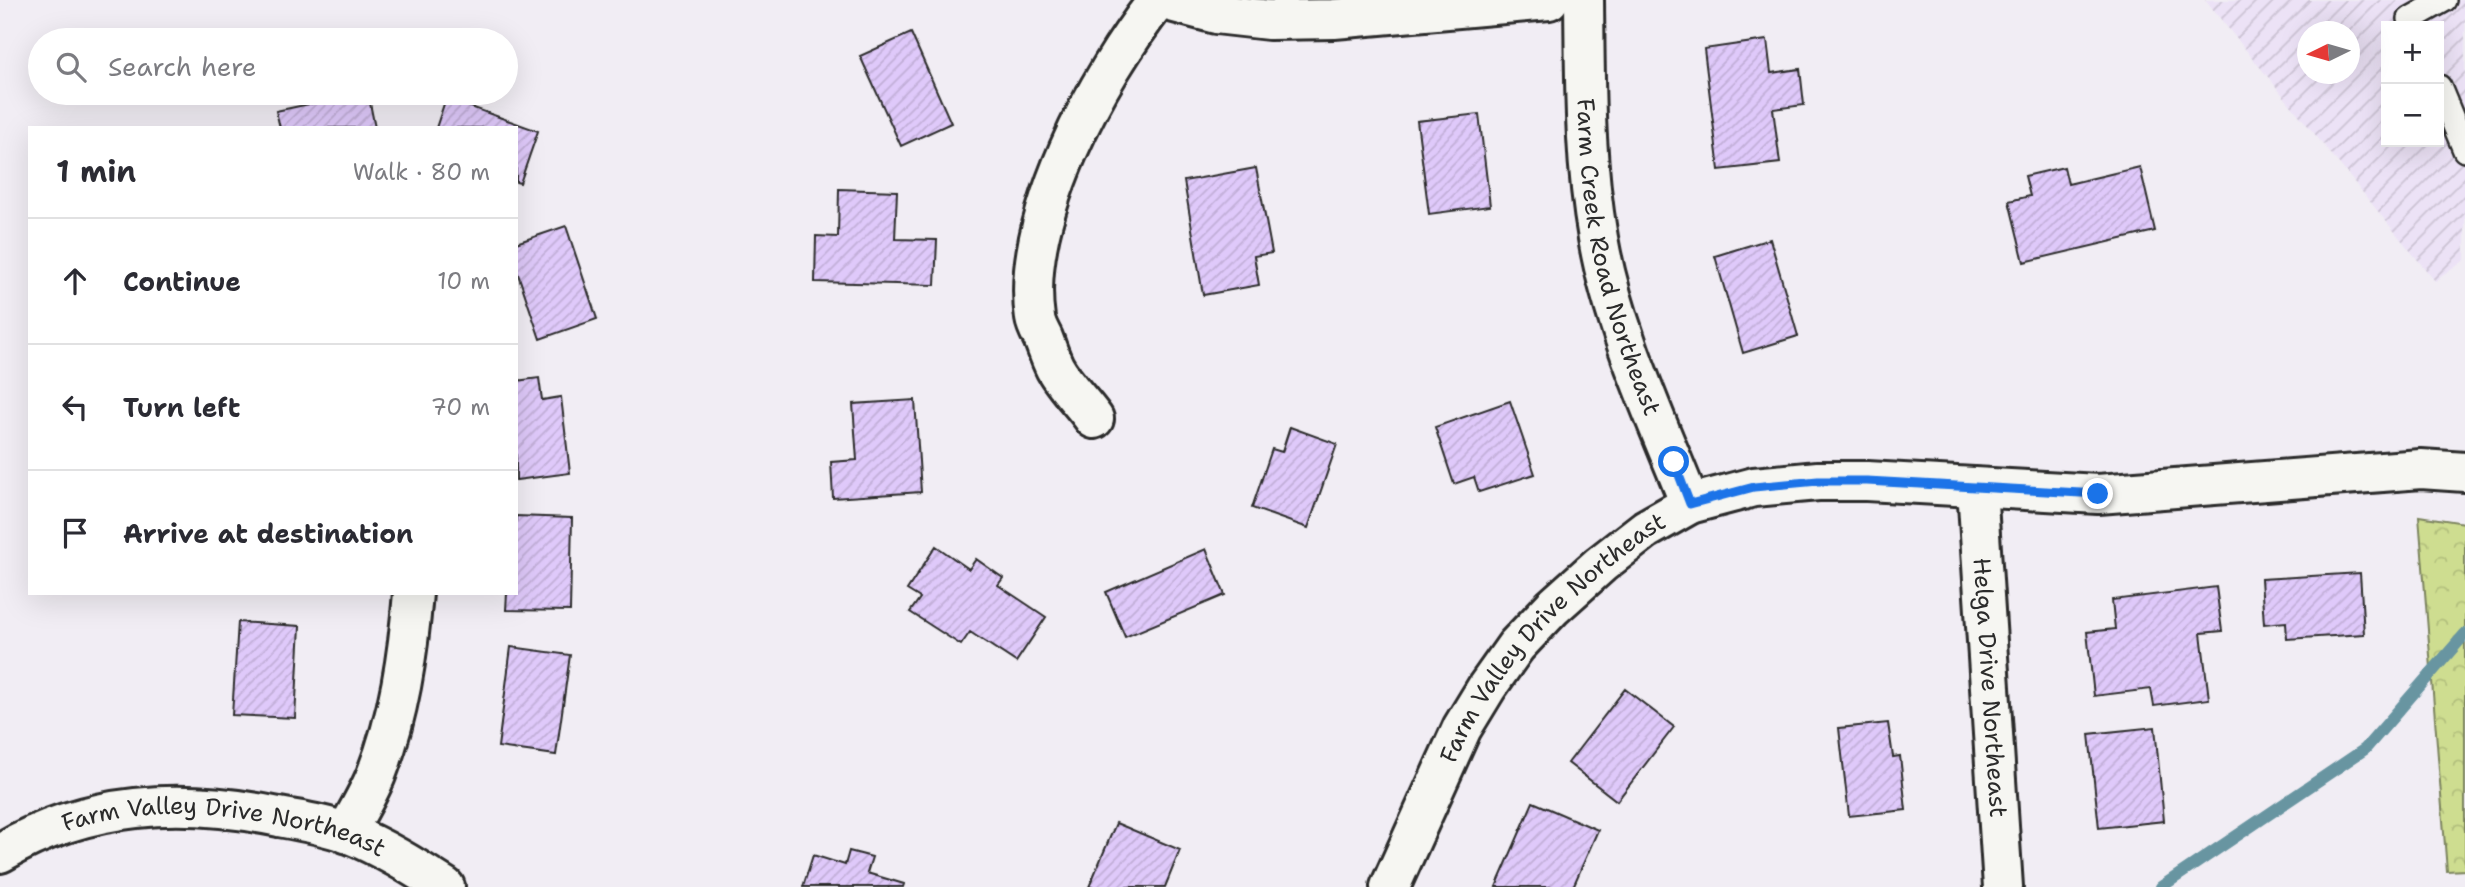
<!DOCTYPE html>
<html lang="en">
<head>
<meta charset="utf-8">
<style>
  body { margin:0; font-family:"Shantell Sans",sans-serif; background:#f2f2f3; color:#2b2b33 }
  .controls { position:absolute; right:21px; top:21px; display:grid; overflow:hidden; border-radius:0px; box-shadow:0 7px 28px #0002 }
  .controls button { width:63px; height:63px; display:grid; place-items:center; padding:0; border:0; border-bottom:2px solid #e1e1e2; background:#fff; color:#2b2b33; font:35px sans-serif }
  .compass { position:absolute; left:2297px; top:21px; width:63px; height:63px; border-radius:50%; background:#fff; box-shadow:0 7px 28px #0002; rotate:265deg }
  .stop { position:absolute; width:21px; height:21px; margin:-16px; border:5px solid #1a73e8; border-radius:50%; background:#fff }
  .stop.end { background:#1a73e8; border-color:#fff; box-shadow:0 2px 7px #0008 }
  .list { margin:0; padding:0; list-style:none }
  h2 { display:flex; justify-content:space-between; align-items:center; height:91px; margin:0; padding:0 28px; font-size:30px }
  h2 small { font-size:23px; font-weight:400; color:#7c7c81 }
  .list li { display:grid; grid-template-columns:46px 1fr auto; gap:21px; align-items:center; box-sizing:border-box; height:126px; padding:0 28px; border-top:2px solid #e1e1e2 }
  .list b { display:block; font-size:26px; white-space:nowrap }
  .list em { font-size:23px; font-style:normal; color:#7c7c81 }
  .icon { flex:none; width:38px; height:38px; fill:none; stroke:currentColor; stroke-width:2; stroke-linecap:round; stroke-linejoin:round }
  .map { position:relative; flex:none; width:2465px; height:887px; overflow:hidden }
  .search { position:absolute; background:#fff; box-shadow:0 7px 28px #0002; left:28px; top:28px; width:490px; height:77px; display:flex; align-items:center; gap:18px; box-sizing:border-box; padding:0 24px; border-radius:38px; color:#7c7c81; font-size:26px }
  .panel { position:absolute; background:#fff; box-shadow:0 7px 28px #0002; left:28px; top:126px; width:490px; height:469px; border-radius:0px }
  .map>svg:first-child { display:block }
  .industrial { fill:url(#industrial-furrows); fill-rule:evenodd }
  .park { fill:url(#park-crowns); stroke:#7c845e; stroke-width:2 }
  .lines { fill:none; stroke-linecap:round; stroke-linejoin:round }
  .stream { stroke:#6895a1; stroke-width:12 }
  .building { fill:url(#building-hatch); stroke:#2b2b2b; stroke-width:2 }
  .lane-casing { stroke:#2b2b2b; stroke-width:28 }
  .street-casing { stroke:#2b2b2b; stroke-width:44 }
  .lane { stroke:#f6f6f2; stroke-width:23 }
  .street { stroke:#f6f6f2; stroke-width:38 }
  .route { stroke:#1a73e8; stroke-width:9 }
  .labels { text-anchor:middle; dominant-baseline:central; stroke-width:5; stroke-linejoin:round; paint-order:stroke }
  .street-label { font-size:24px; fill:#2b2b2b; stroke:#f6f6f2 }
</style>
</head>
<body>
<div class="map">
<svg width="2465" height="887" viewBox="0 0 2465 887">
  <defs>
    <pattern id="industrial-furrows" width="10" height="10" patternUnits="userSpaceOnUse" patternTransform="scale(1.75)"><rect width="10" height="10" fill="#ece2f6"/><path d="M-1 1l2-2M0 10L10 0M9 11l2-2" fill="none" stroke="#cbc2d3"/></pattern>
    <pattern id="park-crowns" width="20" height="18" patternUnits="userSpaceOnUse" patternTransform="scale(1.75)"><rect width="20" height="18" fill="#cedd90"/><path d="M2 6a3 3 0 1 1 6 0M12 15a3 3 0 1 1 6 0" fill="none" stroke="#b1be7c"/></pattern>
    <pattern id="building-hatch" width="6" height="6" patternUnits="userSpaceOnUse" patternTransform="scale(1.75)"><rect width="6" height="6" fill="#dfc9fa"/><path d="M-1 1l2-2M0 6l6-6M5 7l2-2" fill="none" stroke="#c0add6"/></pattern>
  </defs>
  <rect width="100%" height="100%" fill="#f1edf4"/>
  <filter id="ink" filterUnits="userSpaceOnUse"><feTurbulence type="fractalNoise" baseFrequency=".0143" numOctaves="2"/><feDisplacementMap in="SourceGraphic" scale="14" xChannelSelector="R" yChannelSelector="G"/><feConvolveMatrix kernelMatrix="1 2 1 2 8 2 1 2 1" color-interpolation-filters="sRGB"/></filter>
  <g filter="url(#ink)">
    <path class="industrial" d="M2205,0h260v260l-30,21zM2386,26h53v116h-53zM2308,32h42v42h-42z"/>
    <path class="park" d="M2419,516l46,7v347l-18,1z"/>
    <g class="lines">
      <path class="stream" d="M2161,887l204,-138 100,-115"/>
    </g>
    <path class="building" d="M911,33l40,90 -50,23 -41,-90z
      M1767,40l4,33 29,-4 4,36 -31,4 7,54 -61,7 -15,-121z
      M361,93h7l7,35h-95l-4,-17z
      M446,98l92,33 -18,52 -4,-1v-54h-80z
      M1479,114l11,92 -61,8 -12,-93z
      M2064,167l4,17 72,-17 15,64 -131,31 -15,-61 21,-5 -5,-20z
      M1256,168l16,85 -18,3 5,29 -56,10 -19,-114z
      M839,189l58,2 -2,48 42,1 -2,45 -120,-3 1,-46 22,1z
      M566,226l31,93 -57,20 -24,-71v-25z
      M1770,239l28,97 -55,17 -28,-97z
      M539,378l3,22 19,-3 9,76 -54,7v-99z
      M915,400l6,92 -88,6 -2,-36 26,-2 -4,-56z
      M1510,401l25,73 -56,18 -5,-15 -20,7 -19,-57z
      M1290,427l47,17 -29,84 -56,-20 20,-59 10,3z
      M516,516l56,2 -2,93 -64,-1 1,-17h9z
      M936,546l33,23 7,-10 27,19 -5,7 48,32 -30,45 -46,-30 -9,13 -51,-33 10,-14 -13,-8z
      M1206,549l19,46 -100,42 -19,-45z
      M2360,573l4,61 -77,5 -1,-17 -22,2 -3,-45z
      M2216,587l6,44 -21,2 8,66 -55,7 -3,-17 -57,7 -7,-64 28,-3 -3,-29z
      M238,622l62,4 -5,92 -63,-3z
      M511,647l59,8 -14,100 -58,-8z
      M1625,689l49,38 -57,74 -49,-38z
      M1888,723l5,34 7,-1 6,54 -57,6 -10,-88z
      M2155,727l9,94 -65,7 -10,-94z
      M1533,802l65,28 -25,57h-77z
      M1116,823l64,27 -15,37h-76z
      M849,851l23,6 -5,16 37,11 -1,3h-100l10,-32 32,10z"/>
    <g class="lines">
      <defs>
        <path id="lane" d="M2413,26l-3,-7 34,-19
          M2439,87l26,63"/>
        <g id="street">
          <path d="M1163,0l53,14 53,6 65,-1 215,-19"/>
          <path id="s1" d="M1584,0c1,79 0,160 14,238 16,92 58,180 92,266"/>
          <path d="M1094,419c-12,-17 -29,-33 -39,-51 -5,-10 -8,-20 -12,-30 -3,-6 -7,-13 -8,-20 -15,-100 63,-242 123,-318"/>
          <path id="s2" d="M1977,488l26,399"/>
          <path d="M346,833c10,-19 22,-38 30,-58 23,-59 32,-120 37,-182"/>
          <path id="s3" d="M0,853c87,-52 182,-56 279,-36 23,4 47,8 68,16 35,14 67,34 98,54"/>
          <path id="s4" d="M1390,887l72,-159 25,-41 29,-41 37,-39 48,-43 45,-35 44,-25 64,-17 64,-6h49l231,13 323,-25 44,3"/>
        </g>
      </defs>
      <use href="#lane" class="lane-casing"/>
      <use href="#street" class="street-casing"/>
      <use href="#lane" class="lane"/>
      <use href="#street" class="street"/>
    </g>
  </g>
  <g class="lines" filter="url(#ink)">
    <path class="route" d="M1674,462l16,42 64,-17 64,-6h49l231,13"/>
  </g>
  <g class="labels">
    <g class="street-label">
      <text stroke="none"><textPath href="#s1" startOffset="261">Farm Creek Road Northeast</textPath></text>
      <text stroke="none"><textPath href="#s4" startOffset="303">Farm Valley Drive Northeast</textPath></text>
      <text stroke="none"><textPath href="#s2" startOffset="200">Helga Drive Northeast</textPath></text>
      <text stroke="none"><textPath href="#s3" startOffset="234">Farm Valley Drive Northeast</textPath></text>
    </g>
  </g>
</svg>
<div class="controls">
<button>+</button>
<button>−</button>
</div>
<svg class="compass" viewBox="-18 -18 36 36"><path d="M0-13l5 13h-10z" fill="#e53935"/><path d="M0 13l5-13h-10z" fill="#7c7c81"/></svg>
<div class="stop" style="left:1674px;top:462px"></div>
<div class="stop end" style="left:2098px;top:494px"></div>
<div class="search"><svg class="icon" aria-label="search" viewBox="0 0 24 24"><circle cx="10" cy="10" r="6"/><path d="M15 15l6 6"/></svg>Search here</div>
<section class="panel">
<h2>1 min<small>Walk · 80 m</small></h2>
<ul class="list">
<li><svg class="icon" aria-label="ahead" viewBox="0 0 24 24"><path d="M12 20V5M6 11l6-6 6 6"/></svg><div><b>Continue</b></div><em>10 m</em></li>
<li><svg class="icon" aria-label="left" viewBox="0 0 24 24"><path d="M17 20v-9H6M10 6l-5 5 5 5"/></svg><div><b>Turn left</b></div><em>70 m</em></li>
<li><svg class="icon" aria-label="arrive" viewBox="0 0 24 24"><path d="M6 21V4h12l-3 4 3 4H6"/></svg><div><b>Arrive at destination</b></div></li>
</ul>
</section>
</div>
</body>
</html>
